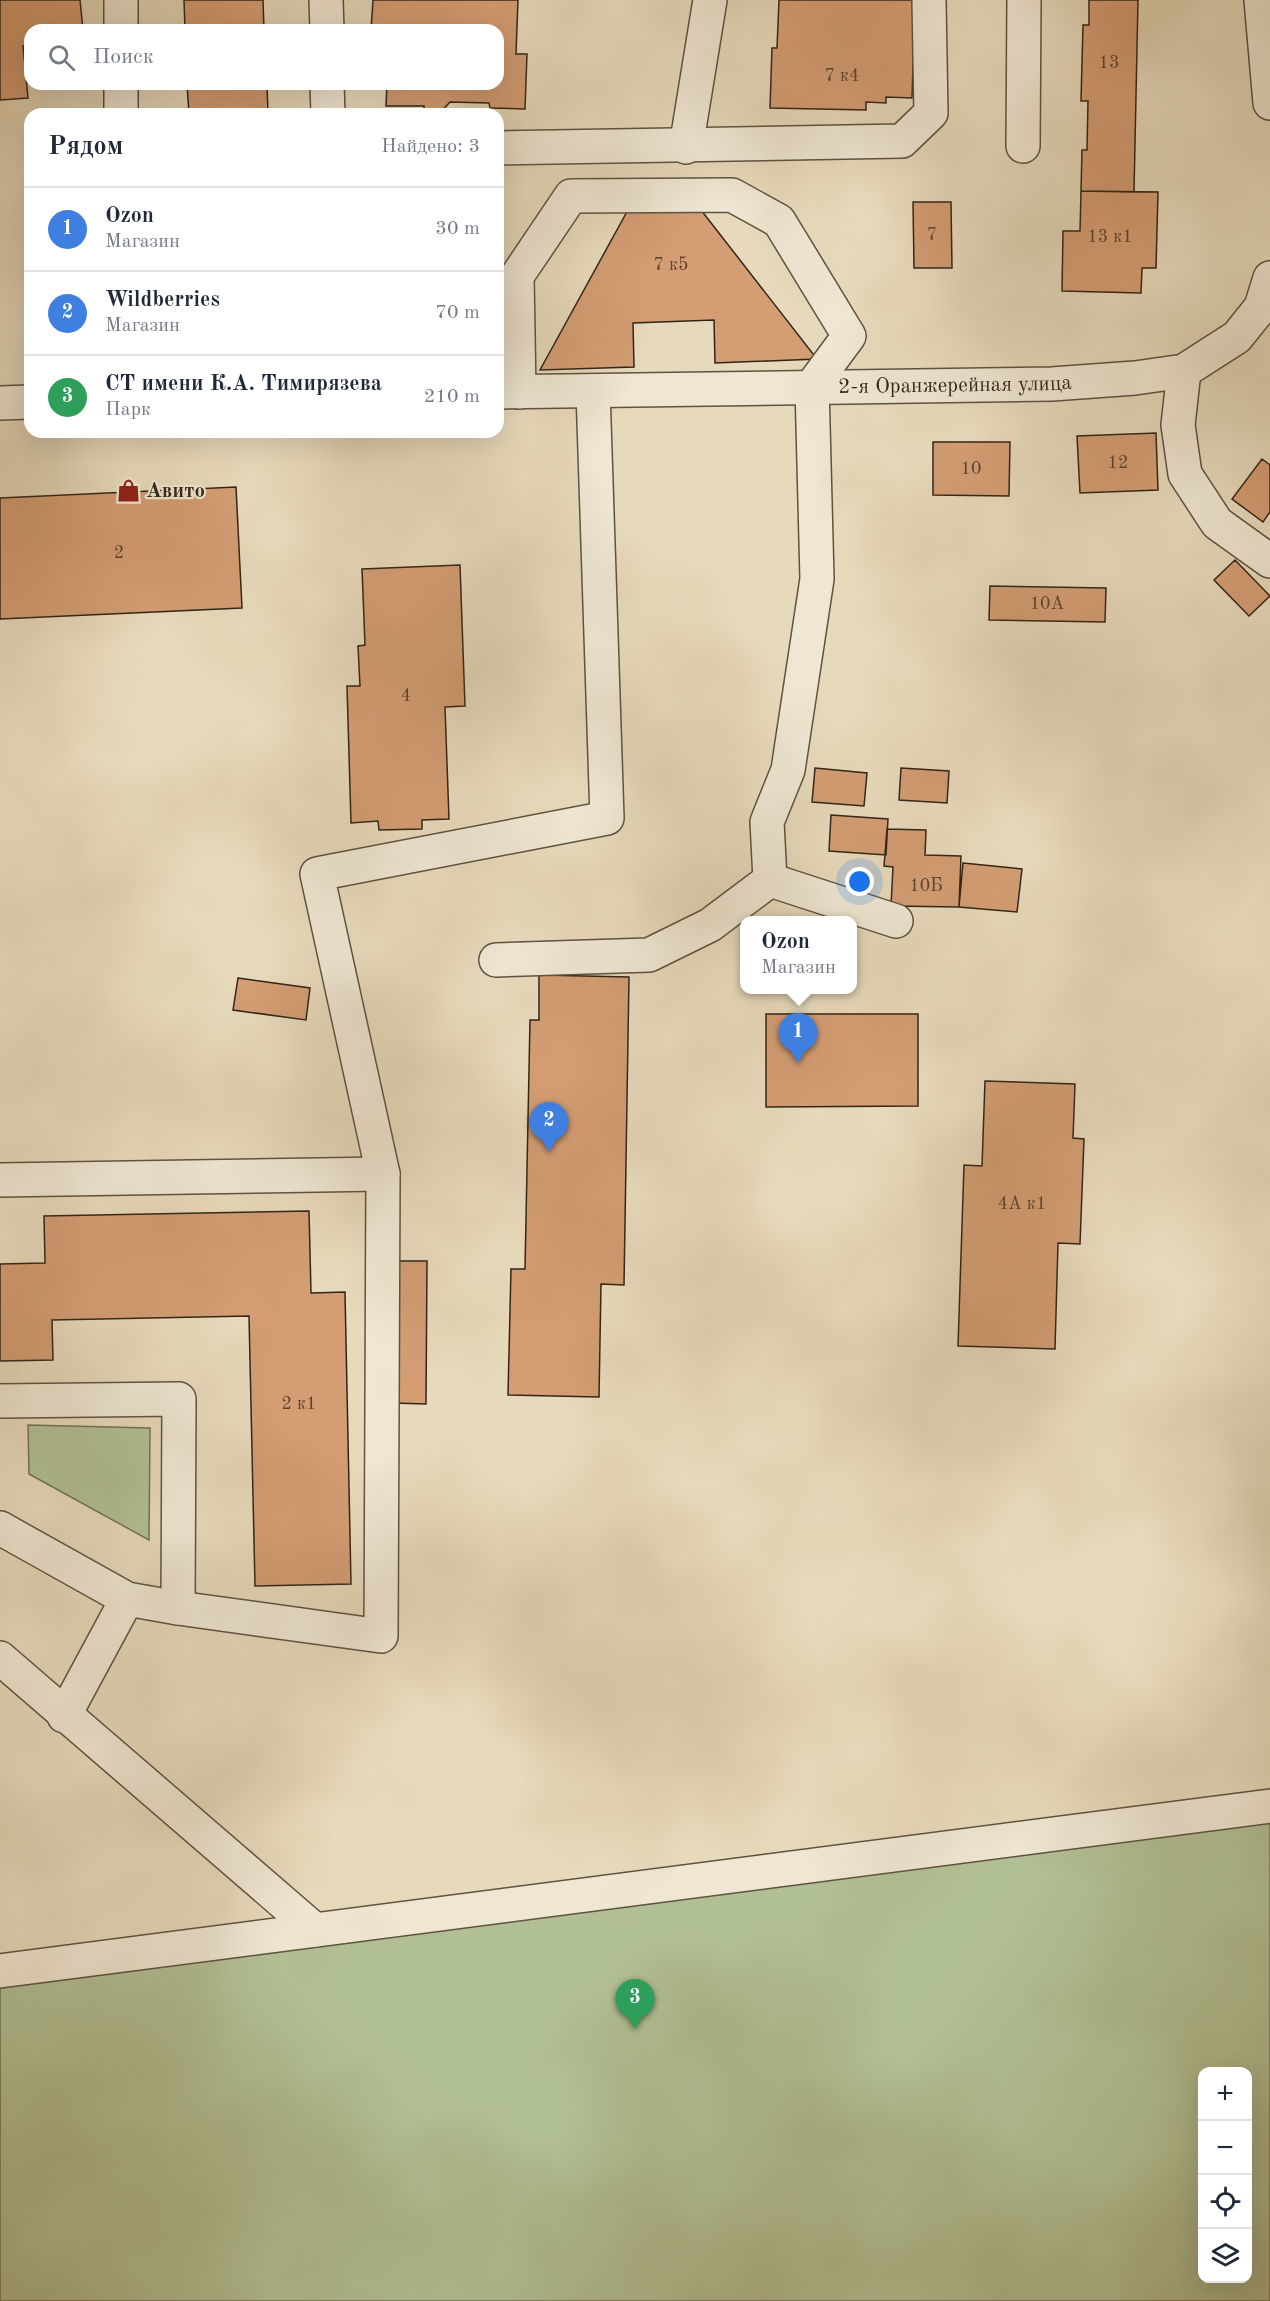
<!DOCTYPE html>
<html lang="ru">
<head>
<meta charset="utf-8">
<style>
  body { margin:0; font-family:"Old Standard TT",serif; background:#f6f6f7; color:#1f2937 }
  .controls { position:absolute; right:18px; bottom:18px; display:grid; overflow:hidden; border-radius:12px; box-shadow:0 6px 24px #0002 }
  .controls button { width:54px; height:54px; display:grid; place-items:center; padding:0; border:0; border-bottom:2px solid #e0e1e3; background:#fff; color:#1f2937; font:30px sans-serif }
  .you { position:absolute; left:860px; top:882px; width:21px; height:21px; margin:-15px; border:4px solid #fff; border-radius:50%; background:#1a73e8; box-shadow:0 0 0 9px #1a73e833 }
  .badge { display:grid; place-items:center; width:39px; height:39px; border-radius:50%; background:#7c3aed; color:#fff; font-size:20px; font-weight:700 }
  .pin { position:absolute; translate:-50% -50px; filter:drop-shadow(0 2px 3px #0008) }
  .pin::after { content:''; position:absolute; top:32px; width:21px; height:18px; background:inherit; clip-path:polygon(0 0,100% 0,50% 100%) }
  .popup { position:absolute; left:740px; top:916px; width:117px; height:78px; box-sizing:border-box; display:grid; place-content:center; border-radius:12px; background:#fff; filter:drop-shadow(0 2px 4px #0005); font-size:20px; white-space:nowrap; color:#747a83 }
  .popup b { font-size:22px; color:#1f2937 }
  .popup::after { content:''; position:absolute; left:50%; top:100%; margin-left:-12px; border:12px solid transparent; border-top-color:#fff }
  .list { margin:0; padding:0; list-style:none }
  h2 { display:flex; justify-content:space-between; align-items:center; height:78px; margin:0; padding:0 24px; font-size:26px }
  h2 small { font-size:20px; font-weight:400; color:#747a83 }
  .list li { display:grid; grid-template-columns:39px 1fr auto; gap:18px; align-items:center; box-sizing:border-box; height:84px; padding:0 24px; border-top:2px solid #e0e1e3 }
  .list b { display:block; font-size:22px; white-space:nowrap }
  .list p { margin:0; font-size:20px; white-space:nowrap; color:#747a83 }
  .list em { font-size:20px; font-style:normal; color:#747a83 }
  .icon { flex:none; width:33px; height:33px; fill:none; stroke:currentColor; stroke-width:2; stroke-linecap:round; stroke-linejoin:round }
  .map { position:relative; flex:none; width:1270px; height:2301px; overflow:hidden }
  .search { position:absolute; background:#fff; box-shadow:0 6px 24px #0002; left:24px; top:24px; width:480px; height:66px; display:flex; align-items:center; gap:15px; box-sizing:border-box; padding:0 21px; border-radius:18px; color:#747a83; font-size:22px }
  .panel { position:absolute; background:#fff; box-shadow:0 6px 24px #0002; left:24px; top:108px; width:480px; height:330px; border-radius:18px }
  .map>svg:first-child { display:block }
  .green { fill:#b1c094; stroke:#717256; stroke-width:1.5; fill-rule:evenodd }
  .building { fill:#d49d74; stroke:#312518; stroke-width:1.5 }
  .lines { fill:none; stroke-linecap:round; stroke-linejoin:round }
  .minor-casing { stroke:#5e5241; stroke-width:36 }
  .minor { stroke:#efe7d3; stroke-width:33 }
  .labels { text-anchor:middle; dominant-baseline:central; stroke-width:4.5; stroke-linejoin:round; paint-order:stroke }
  .number-label { font-size:18px; fill:#5a432f }
  .street-label { font-size:21px; fill:#312518; stroke:#efe7d3 }
  .poi-label { font-size:21px; font-weight:bold; fill:#312518; stroke:#efe7d3; text-anchor:start }
</style>
</head>
<body>
<div class="map">
<svg width="1270" height="2301" viewBox="0 0 1270 2301">
  <rect width="100%" height="100%" fill="#e7dabc"/>
  <filter id="stains"><feTurbulence type="fractalNoise" baseFrequency=".00333" numOctaves="4"/><feColorMatrix values="0 0 0 0 .2 0 0 0 0 .09 0 0 0 0 .02 0 0 0 .5 -.17"/></filter>
  <radialGradient id="worn" r=".72"><stop offset=".6" stop-color="#630" stop-opacity="0"/><stop offset="1" stop-color="#630" stop-opacity=".3"/></radialGradient>
  <path class="green" d="M28,1425l122,3 -1,112 -120,-66z
    M1270,1822v479h-1270v-314zM1202,2072h46v206h-46z"/>
  <path class="building" d="M0,0h80l3,30h-53v15l-7,1 5,52 -28,2z
    M184,0h79l1,30h-79z
    M373,0h145l-2,54h11l-2,55 -35,-1 -1,-5 -39,-1 -11,12h-15v-8h-38l1,-22h111v-54h-127z
    M779,0h136l-3,98 -26,-1v6l-20,-1v8l-96,-2 2,-60h5z
    M1089,0h49l-4,192 -53,-1 1,-41h5l1,-49h-7l2,-76h6z
    M187,84h80l1,30h-79z
    M1081,191l77,1 -2,76h-14l-1,25 -79,-2 1,-60h17z
    M913,202h38l1,66h-38z
    M629,208l72,2 116,149 -102,4 -1,-43 -81,3 1,44 -94,3z
    M1156,433l2,57 -78,3 -3,-57z
    M933,442h77l-1,54 -76,-1z
    M1262,459l8,6v47l-7,10 -31,-23z
    M236,487l6,121 -242,11v-121z
    M1235,560l35,36 -21,20 -35,-36z
    M460,565l5,141 -20,1 4,112 -27,1v9l-43,1 -1,-9 -27,2 -4,-137h13l-2,-40 7,-1 -3,-76z
    M990,586l116,2 -1,34 -116,-2z
    M815,768l52,5 -3,33 -52,-4z
    M901,768l48,3 -2,32 -48,-3z
    M831,815l57,4 -2,36 -57,-4z
    M887,829l39,1 -1,25 36,1 -2,51 -68,-1 2,-39 -9,-1z
    M963,863l59,6 -5,43 -58,-5z
    M539,975l90,2 -5,308 -23,-1 -2,113 -91,-2 3,-126h14l5,-249h9z
    M238,978l72,10 -4,32 -73,-10z
    M766,1014h152v92l-152,1z
    M985,1081l90,3 -2,54 11,1 -4,105 -22,-1 -3,106 -97,-3 6,-181 18,1z
    M309,1211l2,82 34,-1 6,292 -96,2 -6,-270 -197,4 1,40 -53,1v-97l45,-1 -1,-47z
    M394,1261h33l-1,143 -33,-1z"/>
  <g class="lines">
    <defs>
      <g id="minor">
        <path d="M121,0v30"/>
        <path d="M326,0l1,30"/>
        <path d="M1261,0l9,103"/>
        <path d="M121,84v30"/>
        <path d="M327,84l1,30"/>
        <path d="M1023,146l1,-146"/>
        <path d="M686,147l24,-147"/>
        <path d="M498,148l404,-7 29,-28 -2,-113"/>
        <path d="M1184,371l-6,54 7,49 32,49 53,38"/>
        <path id="s1" d="M499,392l553,-8 83,-6 49,-7 53,-34 24,-30 9,-29"/>
        <path d="M0,403l30,-1"/>
        <path d="M770,880l126,41"/>
        <path d="M496,960l153,-5 61,-30 60,-45 -3,-58 21,-52 29,-191 -5,-193 37,-50 -70,-115 -47,-26 -161,1 -54,80 2,116"/>
        <path d="M0,1180l383,-6"/>
        <path d="M0,1401l179,-2 -1,209"/>
        <path d="M0,1528l127,71 51,9 203,28 2,-462 -66,-300 290,-56 -14,-427"/>
        <path d="M0,1658l315,272"/>
        <path d="M64,1716l63,-117"/>
        <path d="M0,1971l1270,-165"/>
      </g>
    </defs>
    <use href="#minor" class="minor-casing"/>
    <use href="#minor" class="minor"/>
  </g>
  <defs>
    <symbol id="shop-bare" viewBox="-9 -9 18 18"><path d="M-5-2.5h2.3a2.7 3.5 0 0 1 5.4 0H5L5.5 6h-11ZM-1.5-2.5h3a1.5 2.3 0 0 0-3 0Z" fill="#8f2418" stroke="#efe7d3" stroke-width="2.5" paint-order="stroke"/></symbol>
  </defs>
  <g fill-rule="evenodd">
    <use href="#shop-bare" x="112" y="474" width="33" height="33"/>
  </g>
  <g class="labels">
    <g class="number-label">
      <text x="1109" y="63">13</text>
      <text x="842" y="76">7 к4</text>
      <text x="932" y="235">7</text>
      <text x="1110" y="237">13 к1</text>
      <text x="671" y="265">7 к5</text>
      <text x="1118" y="463">12</text>
      <text x="971" y="469">10</text>
      <text x="119" y="553">2</text>
      <text x="1047" y="604">10А</text>
      <text x="406" y="696">4</text>
      <text x="926" y="886">10Б</text>
      <text x="1022" y="1204">4А к1</text>
      <text x="299" y="1404">2 к1</text>
    </g>
    <g class="street-label">
      <text stroke="none"><textPath href="#s1" startOffset="456">2-я Оранжерейная улица</textPath></text>
    </g>
    <g class="poi-label">
      <text x="146" y="491">Авито</text>
    </g>
  </g>
  <rect width="100%" height="100%" filter="url(#stains)"/>
  <rect width="100%" height="100%" fill="url(#worn)"/>
</svg>
<div class="controls">
<button>+</button>
<button>−</button>
<button><svg class="icon" aria-label="locate" viewBox="0 0 24 24"><circle cx="12" cy="12" r="6"/><path d="M12 2v4M12 18v4M2 12h4M18 12h4"/></svg></button>
<button><svg class="icon" aria-label="layers" viewBox="0 0 24 24"><path d="M12 4l9 5-9 5-9-5zM3 14l9 5 9-5"/></svg></button>
</div>
<div class="you"></div>
<div class="pin badge" style="left:798px;top:1063px;background:#3f7fe0">1</div>
<div class="popup"><b>Ozon</b>Магазин</div>
<div class="pin badge" style="left:549px;top:1152px;background:#3f7fe0">2</div>
<div class="pin badge" style="left:635px;top:2029px;background:#2e9e5b">3</div>
<div class="search"><svg class="icon" aria-label="search" viewBox="0 0 24 24"><circle cx="10" cy="10" r="6"/><path d="M15 15l6 6"/></svg>Поиск</div>
<section class="panel">
<h2>Рядом<small>Найдено: 3</small></h2>
<ul class="list">
<li><span class="badge" style="background:#3f7fe0">1</span><div><b>Ozon</b><p>Магазин</p></div><em>30 m</em></li>
<li><span class="badge" style="background:#3f7fe0">2</span><div><b>Wildberries</b><p>Магазин</p></div><em>70 m</em></li>
<li><span class="badge" style="background:#2e9e5b">3</span><div><b>СТ имени К.А. Тимирязева</b><p>Парк</p></div><em>210 m</em></li>
</ul>
</section>
</div>
</body>
</html>
